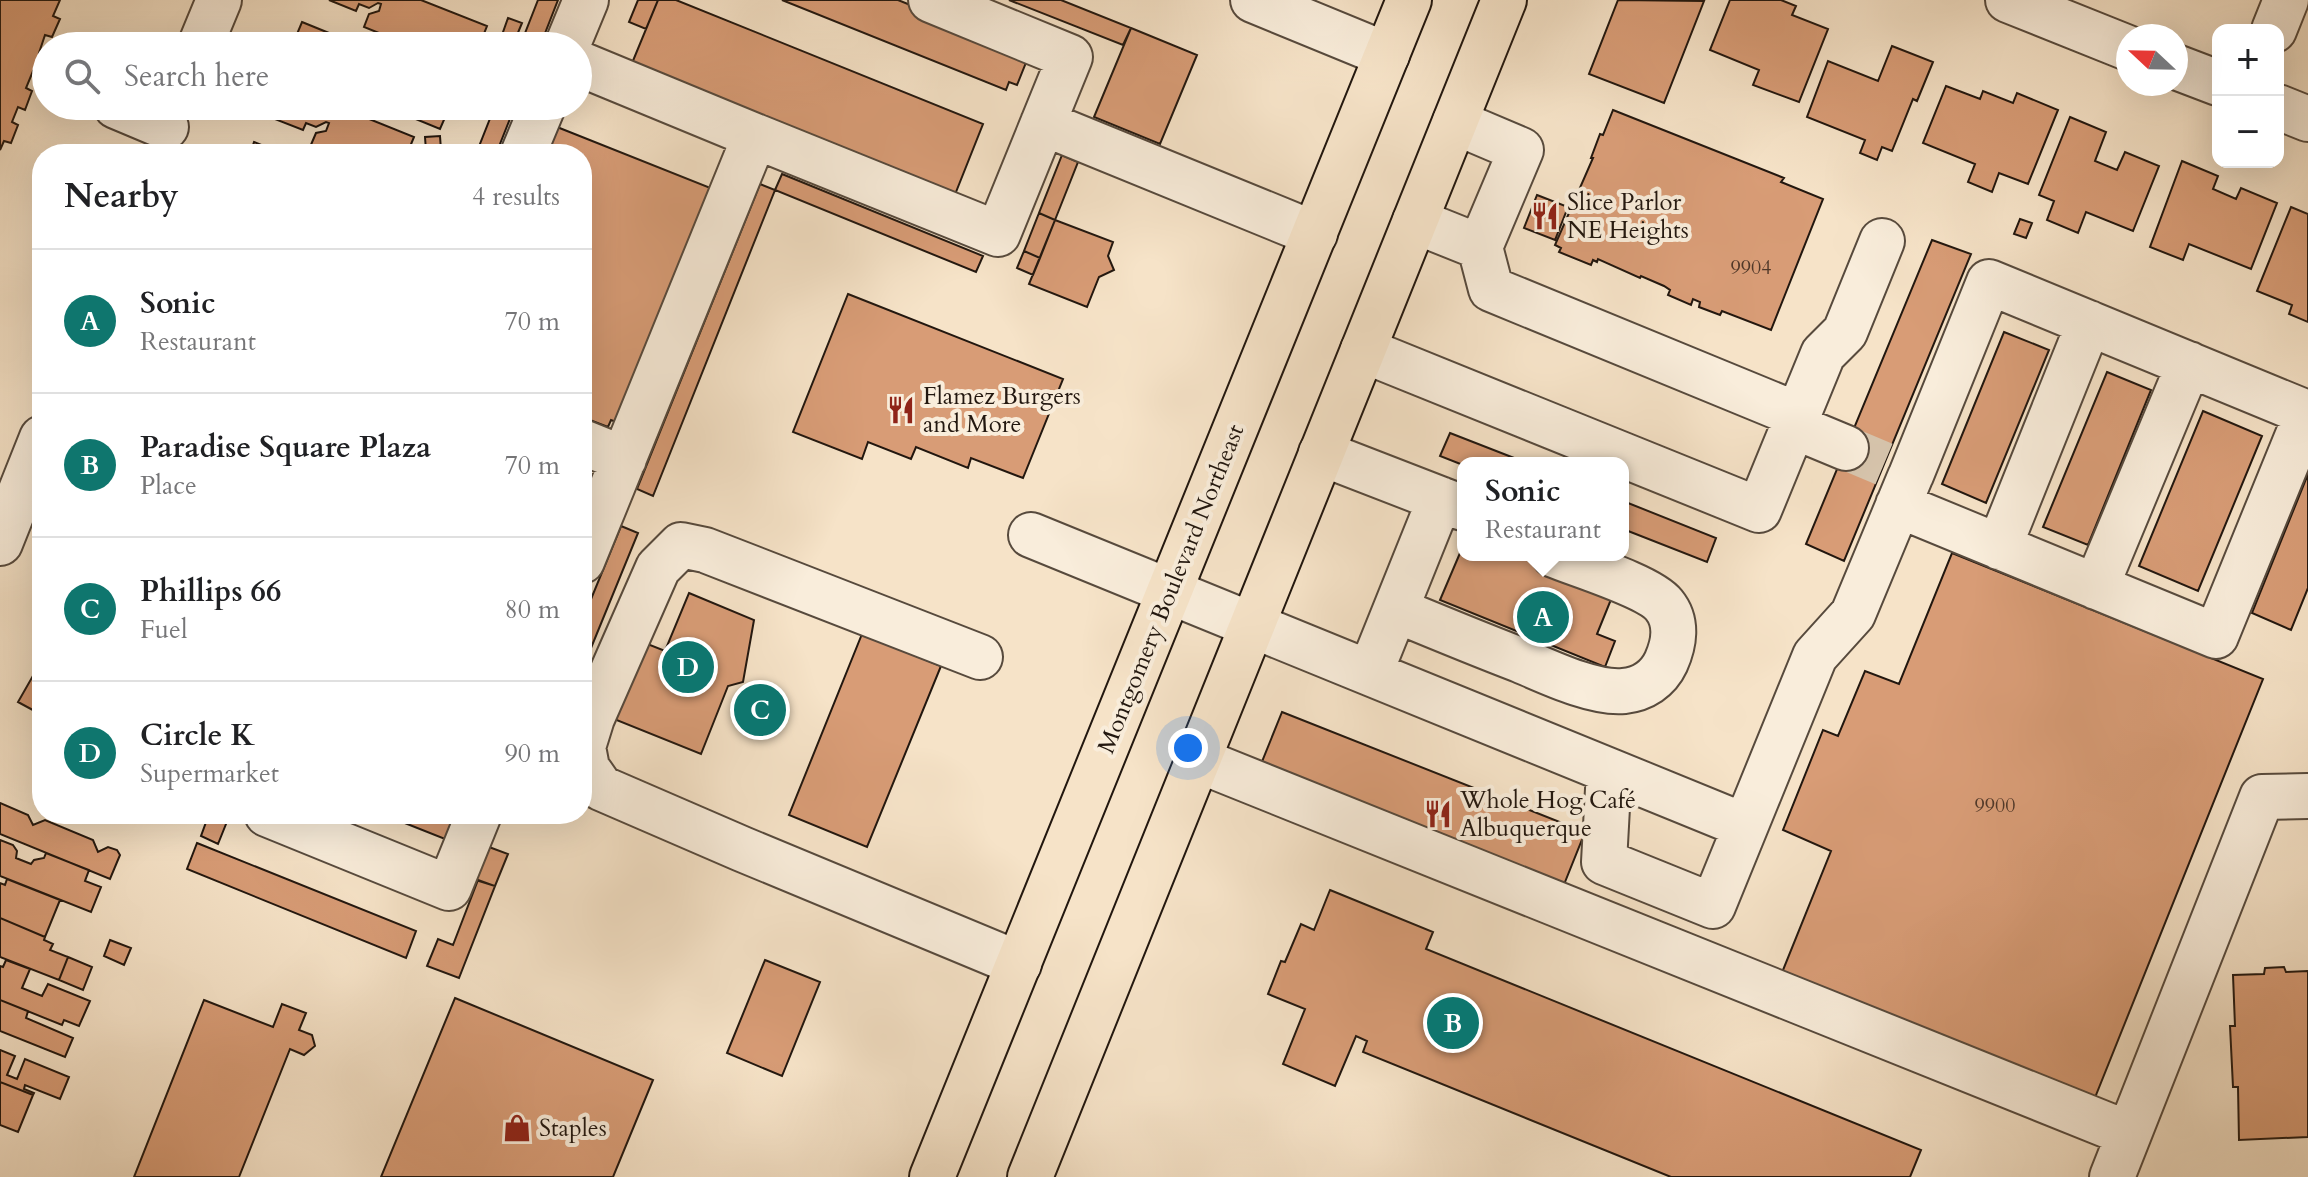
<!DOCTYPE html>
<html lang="en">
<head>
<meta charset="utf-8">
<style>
  body { margin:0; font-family:Cardo,serif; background:#f6f6f6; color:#202124 }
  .controls { position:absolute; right:24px; top:24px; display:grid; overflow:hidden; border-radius:16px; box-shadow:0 8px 32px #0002 }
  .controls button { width:72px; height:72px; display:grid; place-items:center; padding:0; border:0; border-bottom:2px solid #e0e0e0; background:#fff; color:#202124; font:40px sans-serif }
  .compass { position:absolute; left:2116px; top:24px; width:72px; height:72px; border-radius:50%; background:#fff; box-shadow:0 8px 32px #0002; rotate:292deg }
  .you { position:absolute; left:1188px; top:748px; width:28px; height:28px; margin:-20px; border:6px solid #fff; border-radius:50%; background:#1a73e8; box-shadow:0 0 0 12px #1a73e833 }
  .badge { display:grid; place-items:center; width:52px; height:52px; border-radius:50%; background:#0f766e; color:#fff; font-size:26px; font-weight:700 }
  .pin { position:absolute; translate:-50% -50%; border:4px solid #fff; box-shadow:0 2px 8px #0006 }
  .popup { position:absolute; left:1457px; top:457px; width:172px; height:104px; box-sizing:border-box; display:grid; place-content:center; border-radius:16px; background:#fff; filter:drop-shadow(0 2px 6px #0005); font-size:26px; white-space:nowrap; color:#757577 }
  .popup b { font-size:30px; color:#202124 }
  .popup::after { content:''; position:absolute; left:50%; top:100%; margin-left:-16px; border:16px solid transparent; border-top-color:#fff }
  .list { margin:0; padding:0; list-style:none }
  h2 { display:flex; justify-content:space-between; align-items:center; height:104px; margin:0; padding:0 32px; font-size:34px }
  h2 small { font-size:26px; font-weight:400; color:#757577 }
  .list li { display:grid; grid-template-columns:52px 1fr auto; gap:24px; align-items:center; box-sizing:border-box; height:144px; padding:0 32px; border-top:2px solid #e0e0e0 }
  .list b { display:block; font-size:30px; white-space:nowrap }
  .list p { margin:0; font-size:26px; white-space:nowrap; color:#757577 }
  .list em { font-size:26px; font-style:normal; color:#757577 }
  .icon { flex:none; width:44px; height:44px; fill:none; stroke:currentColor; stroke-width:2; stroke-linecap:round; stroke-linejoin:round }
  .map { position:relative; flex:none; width:2308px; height:1177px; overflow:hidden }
  .search { position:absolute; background:#fff; box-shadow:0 8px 32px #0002; left:32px; top:32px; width:560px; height:88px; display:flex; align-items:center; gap:20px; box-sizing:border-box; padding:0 28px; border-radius:44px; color:#757577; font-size:30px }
  .panel { position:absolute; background:#fff; box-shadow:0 8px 32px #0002; left:32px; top:144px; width:560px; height:680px; border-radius:32px }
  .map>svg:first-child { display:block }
  .building { fill:#d89c76; stroke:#22170f; stroke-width:2 }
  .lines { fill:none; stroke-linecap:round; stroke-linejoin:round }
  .minor-tunnel { stroke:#d6c4ac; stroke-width:44; stroke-dasharray:44 22; stroke-linecap:butt }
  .minor-casing { stroke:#574a3d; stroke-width:48 }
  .major-casing { stroke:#22170f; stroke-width:48 }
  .minor { stroke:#f9eddb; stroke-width:44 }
  .major { stroke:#f6e3c8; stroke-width:44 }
  .labels { text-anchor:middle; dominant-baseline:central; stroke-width:8; stroke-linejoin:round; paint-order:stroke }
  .number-label { font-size:20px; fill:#503829 }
  .poi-label { font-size:24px; fill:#22170f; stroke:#f9eddb; text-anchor:start }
  .street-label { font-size:24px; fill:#22170f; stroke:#f9eddb }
</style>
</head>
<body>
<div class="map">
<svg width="2308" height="1177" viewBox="0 0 2308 1177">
  <rect width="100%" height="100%" fill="#f6e3c8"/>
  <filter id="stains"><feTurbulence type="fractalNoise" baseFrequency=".0025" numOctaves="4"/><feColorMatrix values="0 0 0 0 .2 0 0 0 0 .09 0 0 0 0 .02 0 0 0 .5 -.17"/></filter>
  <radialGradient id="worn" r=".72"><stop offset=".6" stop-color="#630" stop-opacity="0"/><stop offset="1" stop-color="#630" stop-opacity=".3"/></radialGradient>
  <path class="building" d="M0,0h60l-7,16 7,3 -8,18 -7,-2 -6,18 7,3 -7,17 -6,-2 -7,17 6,3 -7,19 -7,-3 -6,15 6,3 -7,18 -7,-2 -4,9z
    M329,0h92l66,26 -8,20h-68l-47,-19 5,-13 10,-3 2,-7 -3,-1 -9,5 -10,-4 -3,7z
    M538,0h20l-18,46h-20z
    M638,0h20l-12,29 -17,-7z
    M658,0h18l307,124 -29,73 -324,-129z
    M782,0h116l124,50 5,10 -10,25 -8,-3 -3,8z
    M1009,0h52l70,28 -8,17z
    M1618,0l86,1 -40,102 -75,-29z
    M1730,0h51l15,6 -4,9 36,14 -29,73 -46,-17 6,-15 -49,-20z
    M508,18l14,5 -7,17 -13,-5z
    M302,22l59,24h-69z
    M1131,28l66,27 -37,89 -66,-27z
    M1892,46l41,16 -16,39 -4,-2 -21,52 -10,-4 -5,13 -17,-7 5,-13 -58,-23 21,-56 50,20z
    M1946,86l34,13 3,-8 30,12 4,-10 41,17 -30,74 -29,-11 -7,19 -24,-10 7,-18 -52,-21z
    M270,106h67l77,31 -7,17h-80l-17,-7 6,-14 10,-2 3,-8 -3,-1 -10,5 -10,-4 -3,7 -36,-14z
    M384,106h66l-10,23z
    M495,106h20l-19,48h-20z
    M1613,110l171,68 -3,4 42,17 -52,131 -49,-19 -2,4 -21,-8 1,-5 -7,-3 -2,6 -23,-10 2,-5 -6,-4 -23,-10 -1,2 -42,-19 -1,3 -4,-2 -2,5 -32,-13 2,-4 -6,-3 38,-87h-2l9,-24 3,1z
    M2070,117l36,15 -11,29 22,9 8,-18 34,14 -26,65 -47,-19 -8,21 -31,-13 7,-19 -15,-6z
    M552,125l161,64 -94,234 -8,-3 -3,7 -26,-10v-263h-42z
    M440,136l1,14 -15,1 -1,-14z
    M254,142l29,12h-33z
    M1062,155l16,7 -23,58 -16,-7z
    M2182,161l36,15 -5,13 23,10 5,-11 36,15 -26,66 -62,-25 -6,16 -33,-13z
    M782,174l201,82 -7,16 -201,-82z
    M760,184l15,6 -122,306 -16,-7z
    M1537,195l31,12 -13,33 -31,-12z
    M2291,207l17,7v108l-19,-8 3,-9 -35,-14z
    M1039,213l16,7 -15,38 -16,-7z
    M2020,219l12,4 -6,15 -12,-4z
    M1055,220l58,22 -5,14 6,14 -15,7 -12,30 -58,-23z
    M1932,240l39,14 -127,307 -38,-17z
    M1024,251l16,7 -7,17 -16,-7z
    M848,294l215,85 -40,99 -52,-20 -3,10 -52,-21 -5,12 -43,-17 -6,17 -69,-27z
    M2004,332l45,18 -63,153 -44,-19z
    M2107,372l44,18 -63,155 -45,-18z
    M2203,411l59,25 -64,155 -59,-25z
    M1450,433l77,30h-64v2l-23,-9z
    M2308,474v114l-17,42 -39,-17z
    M1623,501l93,37 -9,24 -84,-33z
    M621,526l17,7 -56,137v-49z
    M1463,546v9h74l-4,10 79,32 -15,37 18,7 -10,26 -165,-67z
    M1952,553l311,126 -173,431 -313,-125 54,-134 -48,-21 40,-100 15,6 27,-65 34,13z
    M689,593l65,27 -11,62 -15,4 -27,68 -92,-37 31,-76 25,10z
    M862,634l79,32 -74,181 -78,-32z
    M42,660v55l-24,-13z
    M1282,712l303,120 -28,70 -300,-128z
    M0,803l28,12 5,10 12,-5 48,20 5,12 10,-5 9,3 3,5 -10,24 -110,-45z
    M209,814h21l-12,30 -17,-8z
    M382,814h79l-11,27z
    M0,840l13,5 4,6 -1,7 15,6 3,-4 10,-2 2,-5 43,17 -4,11 16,6 -10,25 -91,-36z
    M197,843l219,88 -10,27 -219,-89z
    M489,847l19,7 -13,32 -19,-6z
    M7,879l53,21 -15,37 -45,-19v-35l5,2z
    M478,880l17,6 -36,92 -32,-12 11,-27 15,6z
    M1330,890l103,42 -7,17 495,201 -11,27h-239l-308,-125 4,-11 -11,-5 -21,50 -52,-22 22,-55 -37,-15 13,-33 4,1 16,-38 13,6z
    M0,918l45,19 -1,3 9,4 -3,6 18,7 -9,23 -59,-23z
    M110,940l21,8 -7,17 -20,-9z
    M68,957l24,10 -9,23 -24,-10z
    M6,960l24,9 -8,19 20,8 6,-12 42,17 -11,25 -15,-6 -2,5 -62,-25v-34l3,1z
    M765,960l55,22 -38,94 -55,-23z
    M2284,967l2,5 22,-1v166l-69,3 -1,-53h-5l-3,-61h5l-2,-51 31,-1 1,-6z
    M455,998l198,82 -40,97h-232z
    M0,1000l28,11 -2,7 47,20 -8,19 -65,-26z
    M204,1000l69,27 9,-23 24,9 -7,17 13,5 3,11 -11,9 -14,-6 -51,128h-105z
    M0,1050l15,6 -8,19 10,4 8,-20 44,18 -9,22 -35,-14 -1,4 10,4 -1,2 -33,-13z
    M0,1082l33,13 -15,37 -18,-7z"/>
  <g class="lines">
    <path class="minor-tunnel" d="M1846,448l38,16"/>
    <defs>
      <path id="minor" d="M1253,0l134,55
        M2008,0l120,48
        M2274,30l12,-30
        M200,46l19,-46
        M567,46l19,-46
        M578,63l177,73
        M2176,67l42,16
        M116,106l50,21
        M2278,107l30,12
        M1455,122l66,28 -41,97
        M1043,123l272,111
        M523,154l20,-48
        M1415,221l65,26 11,42 307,126
        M1363,350l396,160 64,-156 22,-22 37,-91
        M1793,426l53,22
        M582,442l42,17
        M1321,453l142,55
        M1898,505l318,131 91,-223 -318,-131 -78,193
        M1031,535l714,291
        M0,543l42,-105
        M1999,547l90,-224
        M582,561l173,-425 243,98 72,-177 -139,-57
        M2096,587l93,-223
        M1396,610c41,17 82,34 124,50 28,12 74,34 104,31 19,-2 34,-12 42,-29 8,-18 12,-40 -2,-57 -15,-19 -86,-40 -110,-50
        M980,657l-275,-107 -24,-5 -23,23 -66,150 -9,29 4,21 14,20 141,61 277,115
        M1370,673l70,-174
        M1198,760l931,374
        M1609,771l-5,91 109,44 102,-250 38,-42 57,-137
        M267,814l182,74 30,-74
        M2112,1177l150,-380 46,-1"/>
      <path id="major" d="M932,1177l477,-1177
        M1030,1177l474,-1177"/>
    </defs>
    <use href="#minor" class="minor-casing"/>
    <use href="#major" class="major-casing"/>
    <use href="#minor" class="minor"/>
    <use href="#major" class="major"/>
  </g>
  <defs>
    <symbol id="restaurant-bare" viewBox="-9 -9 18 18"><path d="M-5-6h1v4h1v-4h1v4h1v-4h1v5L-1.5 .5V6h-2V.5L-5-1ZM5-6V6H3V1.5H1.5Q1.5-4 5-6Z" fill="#8f2418" stroke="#f9eddb" stroke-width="2.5" paint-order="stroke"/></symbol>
    <symbol id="shop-bare" viewBox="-9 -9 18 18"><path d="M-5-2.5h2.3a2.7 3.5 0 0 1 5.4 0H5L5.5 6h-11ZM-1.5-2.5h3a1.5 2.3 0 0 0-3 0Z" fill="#8f2418" stroke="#f9eddb" stroke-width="2.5" paint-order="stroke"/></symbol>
  </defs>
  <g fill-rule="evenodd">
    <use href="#restaurant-bare" x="1525" y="196" width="40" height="40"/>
    <use href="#restaurant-bare" x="881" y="390" width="40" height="40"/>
    <use href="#restaurant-bare" x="1418" y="794" width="40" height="40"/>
    <use href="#shop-bare" x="497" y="1108" width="40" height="40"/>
  </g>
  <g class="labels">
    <g class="number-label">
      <text x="1751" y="267">9904</text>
      <text x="1995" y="805">9900</text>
    </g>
    <g class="poi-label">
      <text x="1567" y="202">Slice Parlor<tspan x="1567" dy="28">NE Heights</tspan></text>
      <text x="923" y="396">Flamez Burgers<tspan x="923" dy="28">and More</tspan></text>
      <text x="1460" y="800">Whole Hog Café<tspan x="1460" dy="28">Albuquerque</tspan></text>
      <text x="539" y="1128">Staples</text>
    </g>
    <g class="street-label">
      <text transform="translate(1171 589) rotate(-68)">Montgomery Boulevard Northeast</text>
    </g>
  </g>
  <rect width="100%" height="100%" filter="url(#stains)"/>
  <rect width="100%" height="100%" fill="url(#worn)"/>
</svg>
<div class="controls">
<button>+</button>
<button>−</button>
</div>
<svg class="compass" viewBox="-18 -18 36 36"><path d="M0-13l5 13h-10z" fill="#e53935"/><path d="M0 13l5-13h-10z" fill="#757577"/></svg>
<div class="you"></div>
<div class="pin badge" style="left:1543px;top:617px">A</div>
<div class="popup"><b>Sonic</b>Restaurant</div>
<div class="pin badge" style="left:1453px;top:1023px">B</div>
<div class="pin badge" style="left:760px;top:710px">C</div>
<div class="pin badge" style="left:688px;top:667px">D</div>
<div class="search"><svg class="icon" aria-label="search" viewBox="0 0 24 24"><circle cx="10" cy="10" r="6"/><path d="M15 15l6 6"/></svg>Search here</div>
<section class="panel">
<h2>Nearby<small>4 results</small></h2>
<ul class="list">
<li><span class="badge">A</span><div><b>Sonic</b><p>Restaurant</p></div><em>70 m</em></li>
<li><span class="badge">B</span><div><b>Paradise Square Plaza</b><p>Place</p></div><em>70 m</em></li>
<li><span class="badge">C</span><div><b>Phillips 66</b><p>Fuel</p></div><em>80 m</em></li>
<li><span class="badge">D</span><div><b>Circle K</b><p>Supermarket</p></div><em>90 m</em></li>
</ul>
</section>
</div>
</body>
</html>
